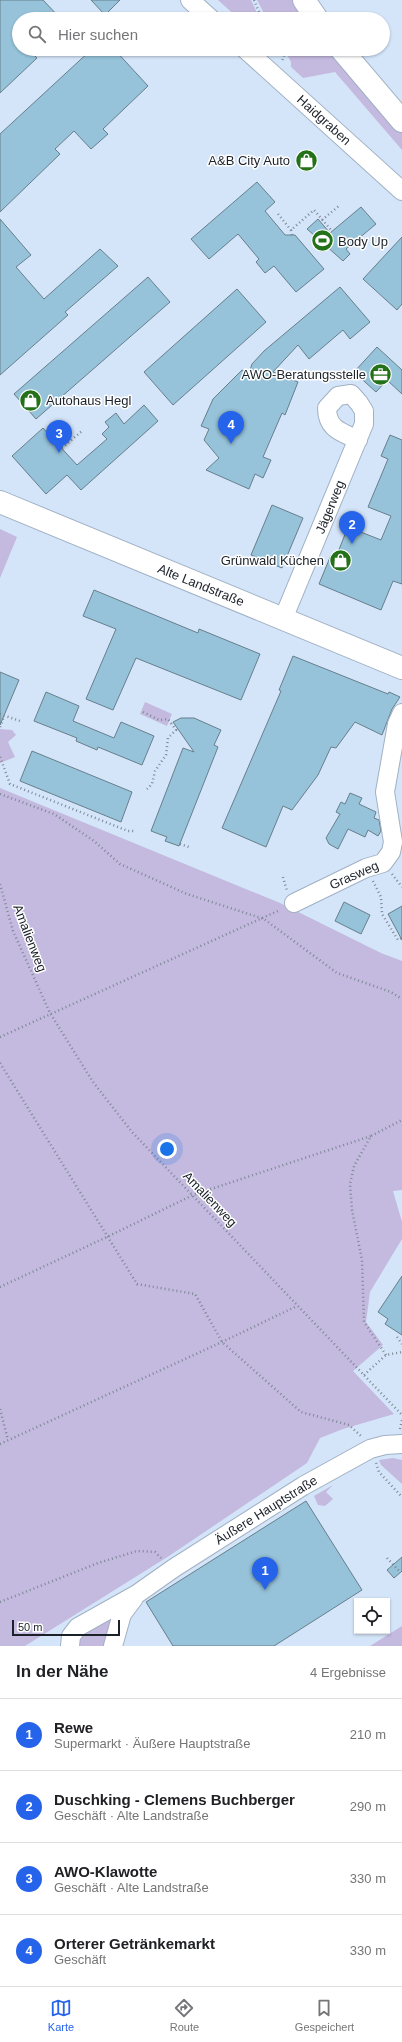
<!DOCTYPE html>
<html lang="de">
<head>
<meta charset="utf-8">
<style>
  body { margin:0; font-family:Helvetica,sans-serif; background:#f6f6f6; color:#202124 }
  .controls { position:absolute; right:12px; bottom:12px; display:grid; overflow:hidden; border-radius:0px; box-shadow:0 1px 3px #0004 }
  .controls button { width:36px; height:36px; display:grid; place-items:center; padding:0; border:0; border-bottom:1px solid #e0e0e0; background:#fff; color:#202124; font:20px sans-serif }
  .scale { position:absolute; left:12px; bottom:10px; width:108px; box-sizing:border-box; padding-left:4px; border:2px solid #1b2129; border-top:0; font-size:11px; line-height:14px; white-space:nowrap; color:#1b2129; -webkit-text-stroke:3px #fff; paint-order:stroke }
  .you { position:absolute; left:167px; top:1149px; width:14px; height:14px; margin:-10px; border:3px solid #fff; border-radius:50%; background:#1a73e8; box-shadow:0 0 0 6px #1a73e833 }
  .badge { display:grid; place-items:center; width:26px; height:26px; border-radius:50%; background:#2563eb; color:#fff; font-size:13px; font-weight:700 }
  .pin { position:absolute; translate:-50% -33px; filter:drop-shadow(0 1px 2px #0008) }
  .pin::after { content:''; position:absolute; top:21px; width:14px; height:12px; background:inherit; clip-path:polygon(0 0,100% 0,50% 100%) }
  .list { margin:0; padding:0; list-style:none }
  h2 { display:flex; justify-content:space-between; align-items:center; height:52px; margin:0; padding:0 16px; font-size:17px }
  h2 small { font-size:13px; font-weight:400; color:#757577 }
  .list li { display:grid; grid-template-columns:26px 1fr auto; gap:12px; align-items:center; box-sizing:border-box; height:72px; padding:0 16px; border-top:1px solid #e0e0e0 }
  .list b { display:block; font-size:15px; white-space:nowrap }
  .list p { margin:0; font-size:13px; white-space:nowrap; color:#757577 }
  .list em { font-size:13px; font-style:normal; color:#757577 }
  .icon { flex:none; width:22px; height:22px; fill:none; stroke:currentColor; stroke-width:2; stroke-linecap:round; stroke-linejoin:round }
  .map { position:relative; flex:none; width:402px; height:1646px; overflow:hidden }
  .search { position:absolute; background:#fff; box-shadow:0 1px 3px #0004; left:12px; right:12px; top:12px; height:44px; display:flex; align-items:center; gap:10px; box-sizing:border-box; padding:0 14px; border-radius:22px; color:#757577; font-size:15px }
  .sheet { height:340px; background:#fff }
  nav { display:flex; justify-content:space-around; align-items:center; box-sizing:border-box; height:56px; border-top:1px solid #e0e0e0; background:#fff; font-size:11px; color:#757577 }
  nav a { display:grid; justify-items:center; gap:2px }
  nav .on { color:#2563eb }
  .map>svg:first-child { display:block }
  .green { fill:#c4b9de }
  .building { fill:#96c3da; stroke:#677f8b }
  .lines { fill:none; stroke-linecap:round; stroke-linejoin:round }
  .minor-casing { stroke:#a1b1c4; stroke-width:20 }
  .major-casing { stroke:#a1b1c4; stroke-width:24 }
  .path { stroke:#7c8896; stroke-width:2.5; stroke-dasharray:1 3; stroke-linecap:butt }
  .minor { stroke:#fff; stroke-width:18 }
  .major { stroke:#fff; stroke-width:22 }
  .labels { text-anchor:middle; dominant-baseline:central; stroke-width:3; stroke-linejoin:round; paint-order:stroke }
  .street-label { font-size:13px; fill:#1b2129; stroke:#fff }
  .poi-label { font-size:13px; fill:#1b2129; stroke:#fff; text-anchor:end }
</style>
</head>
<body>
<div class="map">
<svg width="402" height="1646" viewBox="0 0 402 1646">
  <rect width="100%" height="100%" fill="#d4e5f9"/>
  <path class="green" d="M218,0h33l9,19h-21z
    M257,0h37l14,19h-41z
    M284,49h47l71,84v17l-67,-78 -32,6 -12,-11v-5z
    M0,529l17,8 -17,41z
    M145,702l27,12 -5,12 -27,-12z
    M0,729l12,1 4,5 -8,7 7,15 -15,6z
    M0,788l280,115 101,50 21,8v229l-9,1 9,31v17l-32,53 -4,30 17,23 -30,26 41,43 -51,15 -23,9 -13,25 -138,93 -144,90h-25z
    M393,1458l9,2v24l-21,-19 -2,-5z
    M333,1485l-7,7 7,7 -8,7 -7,-1 -4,-9z
    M108,1620h3l-6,26h-27l3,-11z
    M402,1626v20h-32z"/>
  <path class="building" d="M0,0h43l18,19h-42v30h23l-7,7 2,2 -37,35z
    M91,0h29l-15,15z
    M92,49h22l34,37 -45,43 5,5 -17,15 -17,-18 -19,18 5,5 -60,58v-78z
    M257,182l18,20 -10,9 20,24h10l29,34 -28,23 -22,-26 -9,7 -9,-11 3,-3 -21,-25 -29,25 -18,-20z
    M361,207l15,17 -30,25 4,5 -7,7 -36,-32 11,-10 12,14z
    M0,219l31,36 -15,12 28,32 56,-50 18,17 -53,46 3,3 -68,60z
    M402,237v67l-5,6 -34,-31z
    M148,277l22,25 -134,117 -22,-25z
    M340,287l30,35 -20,17 -7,-9 -34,29 -11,-14 -25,27 25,10 -13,33 -3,-2 -19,44 8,3 -8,18 -8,-4 -6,15 -43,-19 13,-12 -15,-18 5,-11 -8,-3 12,-27 29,-29 7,3 3,-9 12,-13z
    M237,289l29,33 -93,83 -29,-33z
    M377,347l25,23v24l-15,-14 -11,12 -22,-20z
    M144,405l14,16 -77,69 -14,-15 -21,19 -34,-38 31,-28 34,37 30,-26 -5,-5 7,-7 -4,-5 11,-9 8,11z
    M390,435l12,5v144l-9,-3 -12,29 -62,-26 12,-29 5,2 12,-30 33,13 10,-24 -23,-9 20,-48 -7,-3z
    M272,505l31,13 -21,50 -31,-13z
    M94,590l104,43 1,-4 61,25 -19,46 -105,-42 -23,52 -27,-11 30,-70 -33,-13z
    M293,656l95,38 1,-2 11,5 -8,12 -10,26 -27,-13 -19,26 -5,-1 -13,28 -26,35 -9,-4 -17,41 -44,-19 59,-137 -2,-1z
    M0,672l19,8 -19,45z
    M46,692l33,14 -6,15 41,17 7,-16 33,14 -12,29 -44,-18 -1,3 -21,-9 1,-3 -43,-17z
    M181,718h13l27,12 -7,15 4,2 -39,99 -14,-5 2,-4 -16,-6 32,-83 11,4 -21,-30z
    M32,751l100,41 -11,30 -101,-41z
    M350,793l12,5 -3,6 17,8 -2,6 5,2 2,11 -3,5 -10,-6 -3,7 -17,-8 -10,20 -9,-5 -3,-6 14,-24 -4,-2 5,-10 4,2z
    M344,902l26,13 -9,19 -26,-13z
    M402,906v34l-14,-26z
    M402,1276v59l-17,-11 3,-5 -10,-7z
    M306,1501l56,89 -88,56h-101l-27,-44z
    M402,1557v14l-8,7 -7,-8z"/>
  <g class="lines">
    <defs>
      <path id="minor" d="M190,0l21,19
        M245,49l157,142
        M283,619l81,-195v-13l-5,-8 -8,-9 -13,2 -11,12c0,21 14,24 31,32
        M294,903l72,-35 17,-5 8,-11 2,-10 -8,-50 12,-68 5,-11
        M70,1646l1,-10 7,-9 59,-33 37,-26 129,-82 67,-37 15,-4 17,-1
        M113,1646l9,-32 12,-16"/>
      <path id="major" d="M304,0l13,19
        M341,49l61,72
        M0,502l402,166"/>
    </defs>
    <use href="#minor" class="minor-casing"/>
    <use href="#major" class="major-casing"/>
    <path class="path" d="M254,0l8,19
      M279,49l5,7 -2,5
      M278,214l13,16
      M322,220l18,-15
      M292,235l-1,-5 23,-20 18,21
      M62,448l20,-17
      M143,712l16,8 9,-1 8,11 -8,8 -2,17 -11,16 -3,13 -5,5
      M0,714l20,7
      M0,727l4,-11
      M0,757l10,27 118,47h8
      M0,794l54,20 40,27 26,23 67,30 77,25 73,54 54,19 11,7
      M180,844l9,3
      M392,874l10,13
      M283,877l4,14
      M373,881l8,16 1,17 16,26 4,-2
      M0,884l13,47 37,82 43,69 39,50 270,283
      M0,1037l280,-127
      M0,1063l137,221 58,10 27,48 79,70 48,13 12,11
      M0,1287l109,-51 84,-41 178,-59
      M397,1337l5,7
      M386,1355l-22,-33 -2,-62 -10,-50 -2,-26 4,-18 17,-30 31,-16
      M364,1375l22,-20 16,-3
      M0,1409l8,31
      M400,1429l2,-9
      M0,1444l222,-102 75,-36
      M376,1463l3,9 23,25
      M387,1558l13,14
      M0,1602l98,-39 39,-12 18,1 6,6"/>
    <use href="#minor" class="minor"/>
    <use href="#major" class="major"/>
  </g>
  <defs>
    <symbol id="shop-disc" viewBox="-11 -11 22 22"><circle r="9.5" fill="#237118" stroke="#fff"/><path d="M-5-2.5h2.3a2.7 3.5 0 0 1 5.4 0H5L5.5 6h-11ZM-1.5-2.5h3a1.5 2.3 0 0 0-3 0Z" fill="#fff"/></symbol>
    <symbol id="stadium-disc" viewBox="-11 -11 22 22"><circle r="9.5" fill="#237118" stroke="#fff"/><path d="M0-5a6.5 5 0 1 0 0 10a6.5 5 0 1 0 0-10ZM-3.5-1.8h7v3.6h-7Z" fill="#fff"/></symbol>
    <symbol id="office-disc" viewBox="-11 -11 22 22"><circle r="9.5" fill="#237118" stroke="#fff"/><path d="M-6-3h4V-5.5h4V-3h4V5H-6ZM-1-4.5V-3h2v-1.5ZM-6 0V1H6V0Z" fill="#fff"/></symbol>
  </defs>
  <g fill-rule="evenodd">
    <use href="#shop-disc" x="294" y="148" width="25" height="25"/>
    <use href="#stadium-disc" x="310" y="228" width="25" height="25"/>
    <use href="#office-disc" x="368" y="362" width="25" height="25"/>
    <use href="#shop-disc" x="18" y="388" width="25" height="25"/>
    <use href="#shop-disc" x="328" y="548" width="25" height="25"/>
  </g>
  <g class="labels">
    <g class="street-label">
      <text transform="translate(324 120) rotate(42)">Haidgraben</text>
      <text transform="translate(330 507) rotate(-68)">Jägerweg</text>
      <text transform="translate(201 585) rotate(22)">Alte Landstraße</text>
      <text transform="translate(354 875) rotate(-24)">Grasweg</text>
      <text transform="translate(30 938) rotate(69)">Amalienweg</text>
      <text transform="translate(210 1199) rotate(46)">Amalienweg</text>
      <text transform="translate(266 1510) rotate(-32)">Äußere Hauptstraße</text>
    </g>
    <g class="poi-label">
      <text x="290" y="160">A&amp;B City Auto</text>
      <text x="338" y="241" text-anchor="start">Body Up</text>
      <text x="366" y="374">AWO-Beratungsstelle</text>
      <text x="46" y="400" text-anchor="start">Autohaus Hegl</text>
      <text x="324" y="560">Grünwald Küchen</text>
    </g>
  </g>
</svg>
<div class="controls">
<button><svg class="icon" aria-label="locate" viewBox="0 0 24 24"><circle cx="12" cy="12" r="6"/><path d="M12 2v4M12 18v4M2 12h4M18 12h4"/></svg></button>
</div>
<div class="scale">50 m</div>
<div class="you"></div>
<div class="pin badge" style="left:265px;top:1590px">1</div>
<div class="pin badge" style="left:352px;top:544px">2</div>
<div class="pin badge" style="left:59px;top:453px">3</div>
<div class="pin badge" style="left:231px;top:444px">4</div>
<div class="search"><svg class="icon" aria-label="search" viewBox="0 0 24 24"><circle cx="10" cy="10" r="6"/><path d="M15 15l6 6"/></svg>Hier suchen</div>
</div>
<section class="sheet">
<h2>In der Nähe<small>4 Ergebnisse</small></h2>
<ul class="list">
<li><span class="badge">1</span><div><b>Rewe</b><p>Supermarkt · Äußere Hauptstraße</p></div><em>210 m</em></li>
<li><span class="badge">2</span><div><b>Duschking - Clemens Buchberger</b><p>Geschäft · Alte Landstraße</p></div><em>290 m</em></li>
<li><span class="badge">3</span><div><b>AWO-Klawotte</b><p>Geschäft · Alte Landstraße</p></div><em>330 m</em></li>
<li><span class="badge">4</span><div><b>Orterer Getränkemarkt</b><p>Geschäft</p></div><em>330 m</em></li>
</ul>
</section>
<nav>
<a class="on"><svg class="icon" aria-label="map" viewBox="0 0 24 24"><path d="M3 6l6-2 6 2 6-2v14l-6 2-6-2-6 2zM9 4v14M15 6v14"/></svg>Karte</a>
<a><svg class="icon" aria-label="directions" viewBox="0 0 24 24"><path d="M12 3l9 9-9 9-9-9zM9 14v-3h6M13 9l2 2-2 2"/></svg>Route</a>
<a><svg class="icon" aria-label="saved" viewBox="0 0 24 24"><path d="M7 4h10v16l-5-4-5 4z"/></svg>Gespeichert</a>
</nav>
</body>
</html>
